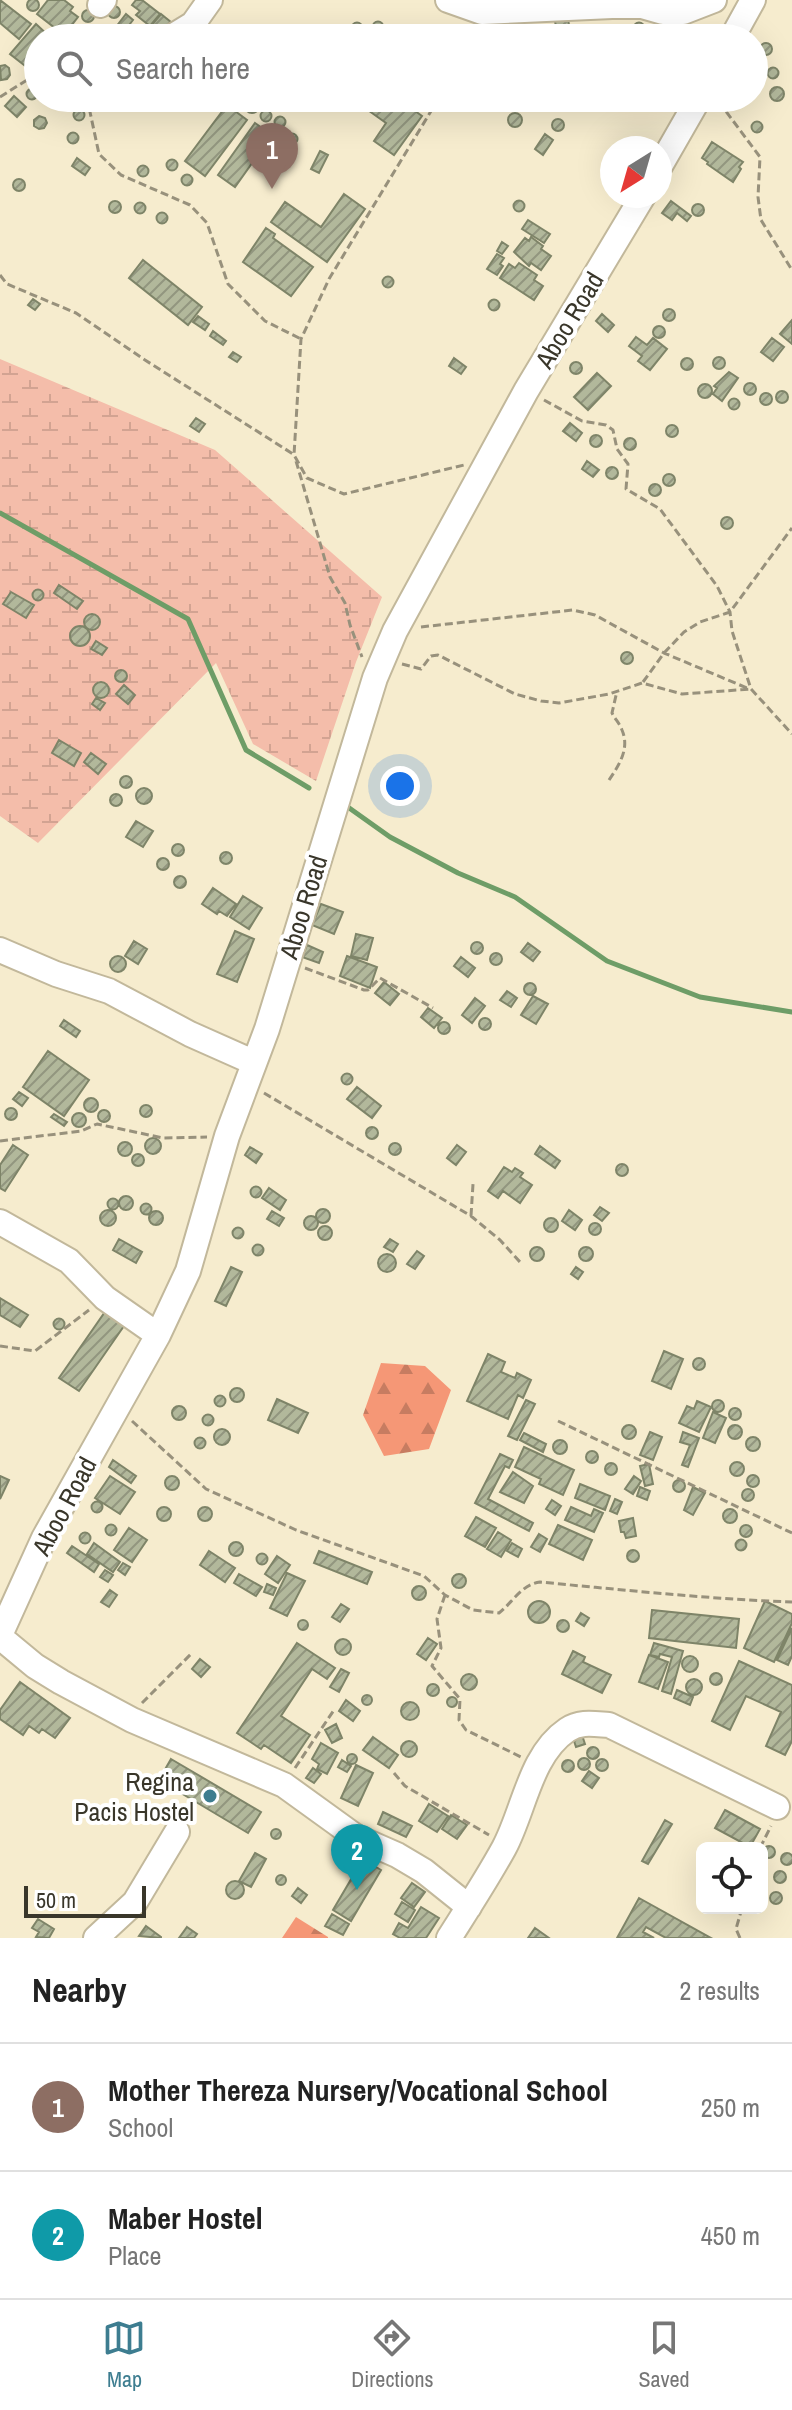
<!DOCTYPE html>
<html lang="en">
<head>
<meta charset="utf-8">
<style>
  body { margin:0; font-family:"Archivo Narrow",sans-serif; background:#f2f2f2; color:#222 }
  .controls { position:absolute; right:24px; bottom:24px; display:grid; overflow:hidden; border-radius:12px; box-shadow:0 8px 32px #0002 }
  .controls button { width:72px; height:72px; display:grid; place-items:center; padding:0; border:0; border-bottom:2px solid #e0e0e0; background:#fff; color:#222; font:40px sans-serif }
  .compass { position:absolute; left:600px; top:136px; width:72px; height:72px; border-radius:50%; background:#fff; box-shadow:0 8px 32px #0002; rotate:217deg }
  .scale { position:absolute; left:24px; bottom:20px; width:122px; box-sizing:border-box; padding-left:8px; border:4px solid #39362a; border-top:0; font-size:22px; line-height:28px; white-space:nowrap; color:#39362a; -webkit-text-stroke:6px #fff; paint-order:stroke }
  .you { position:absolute; left:400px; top:786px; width:28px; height:28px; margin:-20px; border:6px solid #fff; border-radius:50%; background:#1a73e8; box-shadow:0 0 0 12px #1a73e833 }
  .badge { display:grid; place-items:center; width:52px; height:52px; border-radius:50%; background:#3d7d90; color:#fff; font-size:26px; font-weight:700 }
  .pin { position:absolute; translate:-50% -66px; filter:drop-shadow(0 2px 4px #0008) }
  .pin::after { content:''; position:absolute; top:42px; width:28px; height:24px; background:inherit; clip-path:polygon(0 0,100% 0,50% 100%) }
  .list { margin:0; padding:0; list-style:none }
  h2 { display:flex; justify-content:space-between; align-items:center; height:104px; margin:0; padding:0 32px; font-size:34px }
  h2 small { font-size:26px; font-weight:400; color:#767676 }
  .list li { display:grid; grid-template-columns:52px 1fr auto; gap:24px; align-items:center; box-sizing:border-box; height:128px; padding:0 32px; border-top:2px solid #e0e0e0 }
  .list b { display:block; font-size:30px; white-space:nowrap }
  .list p { margin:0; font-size:26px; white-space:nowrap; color:#767676 }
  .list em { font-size:26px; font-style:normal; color:#767676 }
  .icon { flex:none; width:44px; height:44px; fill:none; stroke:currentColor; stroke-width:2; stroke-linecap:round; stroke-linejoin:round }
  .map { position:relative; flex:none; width:792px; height:1938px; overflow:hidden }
  .search { position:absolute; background:#fff; box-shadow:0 8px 32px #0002; left:24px; right:24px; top:24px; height:88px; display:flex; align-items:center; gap:20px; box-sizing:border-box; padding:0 28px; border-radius:44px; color:#767676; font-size:30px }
  .sheet { height:360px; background:#fff }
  nav { display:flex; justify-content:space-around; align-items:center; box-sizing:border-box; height:112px; border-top:2px solid #e0e0e0; background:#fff; font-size:22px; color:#767676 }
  nav a { display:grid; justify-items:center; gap:4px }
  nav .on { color:#3d7d90 }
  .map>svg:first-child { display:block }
  .forest { fill:url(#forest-firs) }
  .wetland { fill:url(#wetland-marsh) }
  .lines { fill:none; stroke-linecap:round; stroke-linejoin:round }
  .stream { stroke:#6e9d67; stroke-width:5 }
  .building { fill:url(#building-hatch); stroke:#7e8468; stroke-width:2 }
  .minor-casing { stroke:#c2b89b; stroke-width:28 }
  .path { stroke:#98917c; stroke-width:3; stroke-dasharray:8 4; stroke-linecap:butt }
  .minor { stroke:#fff; stroke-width:24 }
  .poi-dot { fill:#3d7d90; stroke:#fff; stroke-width:3 }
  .labels { text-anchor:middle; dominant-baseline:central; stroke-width:8; stroke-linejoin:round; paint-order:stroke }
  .street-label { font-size:26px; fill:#39362a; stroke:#fff }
  .poi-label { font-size:26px; fill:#39362a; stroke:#fff; text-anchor:end }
</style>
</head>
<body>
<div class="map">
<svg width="792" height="1938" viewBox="0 0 792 1938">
  <defs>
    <pattern id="forest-firs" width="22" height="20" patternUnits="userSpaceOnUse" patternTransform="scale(2)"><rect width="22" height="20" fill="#f59776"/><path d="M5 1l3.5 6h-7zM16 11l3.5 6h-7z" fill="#c77c61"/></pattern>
    <pattern id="wetland-marsh" width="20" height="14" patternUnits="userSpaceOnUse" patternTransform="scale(2)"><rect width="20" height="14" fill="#f4bdaa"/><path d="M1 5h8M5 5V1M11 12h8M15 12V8" fill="none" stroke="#d2a392"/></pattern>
    <pattern id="building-hatch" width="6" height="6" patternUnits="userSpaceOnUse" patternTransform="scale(2)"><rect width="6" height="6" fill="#b2b89b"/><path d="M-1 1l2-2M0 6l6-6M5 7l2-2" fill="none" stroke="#92967f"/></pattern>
  </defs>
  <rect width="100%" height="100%" fill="#f6ecce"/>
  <path class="forest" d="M381,1363l44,3 26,24 -22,59 -45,7 -21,-41z
    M296,1917l32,20v1h-46z"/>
  <path class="wetland" d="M0,359l215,91 167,147 -26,65 -40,119 -63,-37 -37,-81 -178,180 -38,-27z"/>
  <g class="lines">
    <path class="stream" d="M0,513l188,106 58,131 63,38
      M345,805l45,32 68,36 57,24 92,64 93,36 92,15"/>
  </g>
  <path class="building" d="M27 5a6 6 0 1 1 12 0a6 6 0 1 1-12 0Z
    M0,0l31,24 -12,15 -19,-16z
    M48,0h16l9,7 -3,4 8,6 -14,18 -27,-21z
    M136,0h6l18,14 -10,12 -14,-11 4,-4 -8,-6z
    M108 12a6 6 0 1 1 12 0a6 6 0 1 1-12 0Z
    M82 16a6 6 0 1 1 12 0a6 6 0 1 1-12 0Z
    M126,14l7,6 -7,9 12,9h-19l-7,-6z
    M161,14l16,13 -8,11h-20l6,-7 -5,-4z
    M559,17l9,2 1,6 -3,4 -6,1 -4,-3 -1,-6z
    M509 28a7 7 0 1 1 14 0a7 7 0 1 1-14 0Z
    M372.5 27a5.5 5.5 0 1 1 11 0a5.5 5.5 0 1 1-11 0Z
    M633.5 28a5.5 5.5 0 1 1 11 0a5.5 5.5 0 1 1-11 0Z
    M351.5 28a5.5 5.5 0 1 1 11 0a5.5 5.5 0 1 1-11 0Z
    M36,24l15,14h-13v21l-9,10 -19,-15z
    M98 33a6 6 0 1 1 12 0a6 6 0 1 1-12 0Z
    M75.5 32a4.5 4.5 0 1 1 9 0a4.5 4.5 0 1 1-9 0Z
    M760 49a6 6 0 1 1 12 0a6 6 0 1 1-12 0Z
    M5,65l4,3 1,7 -3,4 -6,1 -1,-14z
    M767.5 73a5.5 5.5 0 1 1 11 0a5.5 5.5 0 1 1-11 0Z
    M770 94a7 7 0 1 1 14 0a7 7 0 1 1-14 0Z
    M26.5 94a5.5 5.5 0 1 1 11 0a5.5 5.5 0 1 1-11 0Z
    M14,96l12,11 -9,10 -12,-11z
    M351,98h46l25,18 -28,39 -20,-14 12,-18z
    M232.5 104a5.5 5.5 0 1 1 11 0a5.5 5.5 0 1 1-11 0Z
    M245 106a7 7 0 1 1 14 0a7 7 0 1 1-14 0Z
    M227,105l20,15 -42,56 -20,-15z
    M73.5 115a5.5 5.5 0 1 1 11 0a5.5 5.5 0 1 1-11 0Z
    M260.5 116a5.5 5.5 0 1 1 11 0a5.5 5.5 0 1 1-11 0Z
    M508 120a7 7 0 1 1 14 0a7 7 0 1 1-14 0Z
    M39,116l6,2 2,5 -3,5 -5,1 -5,-3v-6z
    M274.5 122a5.5 5.5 0 1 1 11 0a5.5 5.5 0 1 1-11 0Z
    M552 125a6 6 0 1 1 12 0a6 6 0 1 1-12 0Z
    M751.5 127a5.5 5.5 0 1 1 11 0a5.5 5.5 0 1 1-11 0Z
    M255,123l17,12 -37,52 -17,-12z
    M67.5 138a5.5 5.5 0 1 1 11 0a5.5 5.5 0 1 1-11 0Z
    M286.5 139a5.5 5.5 0 1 1 11 0a5.5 5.5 0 1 1-11 0Z
    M545,134l8,6 -10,15 -8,-6z
    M712,142l31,20 -4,5 2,2 -8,13 -26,-18 1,-2 -6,-4z
    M320,151l8,4 -9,18 -8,-4z
    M273,157l7,6 -5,7 -7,-6z
    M77,158l13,10 -5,7 -13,-9z
    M166.5 165a5.5 5.5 0 1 1 11 0a5.5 5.5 0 1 1-11 0Z
    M137.5 171a5.5 5.5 0 1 1 11 0a5.5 5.5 0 1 1-11 0Z
    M181.5 180a5.5 5.5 0 1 1 11 0a5.5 5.5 0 1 1-11 0Z
    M13 185a6 6 0 1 1 12 0a6 6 0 1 1-12 0Z
    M344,194l21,15 -38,53 -56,-40 14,-20 36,25z
    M513.5 206a5.5 5.5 0 1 1 11 0a5.5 5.5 0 1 1-11 0Z
    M109 207a6 6 0 1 1 12 0a6 6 0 1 1-12 0Z
    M671,201l20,15 -4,5 -10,-8 -5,7 -10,-7z
    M134.5 208a5.5 5.5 0 1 1 11 0a5.5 5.5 0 1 1-11 0Z
    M692 210a6 6 0 1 1 12 0a6 6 0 1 1-12 0Z
    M156.5 218a5.5 5.5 0 1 1 11 0a5.5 5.5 0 1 1-11 0Z
    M528,220l22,14 -6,9 -22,-14z
    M266,228l9,6 -2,4 40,29 -22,29 -48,-34z
    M531,237l12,9 -2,3 10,7 -10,14 -10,-7 -2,3 -15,-14 11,-14 4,3z
    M502,242l6,4 -6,8 -5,-3z
    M497,254l7,4 -4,6 3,2 -6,9 -10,-6z
    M143,260l59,47 -14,18 -59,-47z
    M519,263l18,12 -3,5 9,6 -9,14 -34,-22 9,-14 6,4z
    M382.5 282a5.5 5.5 0 1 1 11 0a5.5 5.5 0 1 1-11 0Z
    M33,299l7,5 -5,6 -7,-5z
    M488.5 305a5.5 5.5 0 1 1 11 0a5.5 5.5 0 1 1-11 0Z
    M663 315a6 6 0 1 1 12 0a6 6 0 1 1-12 0Z
    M602,314l12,11 -6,7 -12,-11z
    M198,316l11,8 -4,6 -12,-8z
    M792,320v24l-12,-10z
    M653 332a6 6 0 1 1 12 0a6 6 0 1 1-12 0Z
    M213,331l13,10 -3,4 -13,-9z
    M636,337l11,8 6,-7 14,11 -17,21 -12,-9 4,-5 -13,-10z
    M772,338l12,9 -11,14 -12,-9z
    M233,352l8,5 -4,5 -8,-5z
    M713 363a6 6 0 1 1 12 0a6 6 0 1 1-12 0Z
    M681 364a6 6 0 1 1 12 0a6 6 0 1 1-12 0Z
    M454,358l12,9 -5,7 -12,-8z
    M570 368a6 6 0 1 1 12 0a6 6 0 1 1-12 0Z
    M729,372l9,6 -16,23 -9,-7 4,-6 -3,-2z
    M597,373l14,13 -23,24 -14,-13z
    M744 389a6 6 0 1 1 12 0a6 6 0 1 1-12 0Z
    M698 391a7 7 0 1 1 14 0a7 7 0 1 1-14 0Z
    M776 397a6 6 0 1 1 12 0a6 6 0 1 1-12 0Z
    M760 399a6 6 0 1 1 12 0a6 6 0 1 1-12 0Z
    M728.5 404a5.5 5.5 0 1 1 11 0a5.5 5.5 0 1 1-11 0Z
    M196,418l9,6 -6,8 -9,-6z
    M570,423l12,10 -6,8 -13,-10z
    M666 431a6 6 0 1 1 12 0a6 6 0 1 1-12 0Z
    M590 441a6 6 0 1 1 12 0a6 6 0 1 1-12 0Z
    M624 444a6 6 0 1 1 12 0a6 6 0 1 1-12 0Z
    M587,461l12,9 -6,7 -11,-8z
    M606 473a6 6 0 1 1 12 0a6 6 0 1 1-12 0Z
    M663 480a6 6 0 1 1 12 0a6 6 0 1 1-12 0Z
    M649 490a6 6 0 1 1 12 0a6 6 0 1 1-12 0Z
    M721 523a6 6 0 1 1 12 0a6 6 0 1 1-12 0Z
    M59,585l24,16 -6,8 -23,-16z
    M32.5 595a5.5 5.5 0 1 1 11 0a5.5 5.5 0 1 1-11 0Z
    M11,592l23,13 -8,13 -23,-14z
    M84 622a8 8 0 1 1 16 0a8 8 0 1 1-16 0Z
    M70 636a10 10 0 1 1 20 0a10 10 0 1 1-20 0Z
    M96,641l11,7 -5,7 -11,-6z
    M621 658a6 6 0 1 1 12 0a6 6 0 1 1-12 0Z
    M115 676a6 6 0 1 1 12 0a6 6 0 1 1-12 0Z
    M93 690a8 8 0 1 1 16 0a8 8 0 1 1-16 0Z
    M124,685l11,10 -7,9 -12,-10z
    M96,698l9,5 -5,7 -8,-6z
    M59,740l22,13 -7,13 -22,-13z
    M91,753l15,11 -8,10 -14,-12z
    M120 782a6 6 0 1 1 12 0a6 6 0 1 1-12 0Z
    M136 796a8 8 0 1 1 16 0a8 8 0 1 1-16 0Z
    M110 800a6 6 0 1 1 12 0a6 6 0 1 1-12 0Z
    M136,821l17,10 -10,16 -17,-10z
    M172 850a6 6 0 1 1 12 0a6 6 0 1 1-12 0Z
    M220 858a6 6 0 1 1 12 0a6 6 0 1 1-12 0Z
    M157 864a6 6 0 1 1 12 0a6 6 0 1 1-12 0Z
    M174 882a6 6 0 1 1 12 0a6 6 0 1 1-12 0Z
    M213,888l23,16 -9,12 -8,-5 -2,3 -15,-10z
    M243,896l19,12 -13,21 -19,-12z
    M321,904l22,8 -9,22 -22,-9z
    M235,931l19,8 -17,43 -20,-8z
    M356,934l17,4 -6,22 -16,-4z
    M134,941l13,8 -9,15 -13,-8z
    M471 948a6 6 0 1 1 12 0a6 6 0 1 1-12 0Z
    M528,943l12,9 -7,9 -12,-9z
    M307,945l16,7 -4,11 -17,-6z
    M490 959a6 6 0 1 1 12 0a6 6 0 1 1-12 0Z
    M347,956l30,11 -7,21 -30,-12z
    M110 964a8 8 0 1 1 16 0a8 8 0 1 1-16 0Z
    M461,957l14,11 -7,9 -14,-11z
    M384,982l15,12 -9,11 -15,-12z
    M524 989a6 6 0 1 1 12 0a6 6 0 1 1-12 0Z
    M507,991l10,7 -6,9 -11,-7z
    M533,996l15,8 -12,20 -15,-9z
    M475,998l10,8 -13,17 -10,-8z
    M428,1008l14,10 -8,10 -13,-11z
    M479 1024a6 6 0 1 1 12 0a6 6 0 1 1-12 0Z
    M64,1020l16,11 -4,6 -16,-11z
    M438 1028a6 6 0 1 1 12 0a6 6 0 1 1-12 0Z
    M48,1051l41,29 -25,36 -41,-29z
    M341.5 1079a5.5 5.5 0 1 1 11 0a5.5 5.5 0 1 1-11 0Z
    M357,1087l24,19 -9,12 -25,-19z
    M19,1092l9,6 -6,8 -9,-7z
    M84 1105a7 7 0 1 1 14 0a7 7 0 1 1-14 0Z
    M140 1111a6 6 0 1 1 12 0a6 6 0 1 1-12 0Z
    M5 1114a6 6 0 1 1 12 0a6 6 0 1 1-12 0Z
    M98 1116a6 6 0 1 1 12 0a6 6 0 1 1-12 0Z
    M72 1120a7 7 0 1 1 14 0a7 7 0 1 1-14 0Z
    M54,1114l13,8 -3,4 -13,-9z
    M366 1133a6 6 0 1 1 12 0a6 6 0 1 1-12 0Z
    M145 1146a8 8 0 1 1 16 0a8 8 0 1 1-16 0Z
    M118 1149a7 7 0 1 1 14 0a7 7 0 1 1-14 0Z
    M389 1149a6 6 0 1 1 12 0a6 6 0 1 1-12 0Z
    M13,1145l15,10 -23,36 -5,-3v-23z
    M457,1145l9,7 -10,13 -9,-7z
    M540,1146l20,15 -5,7 -20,-14z
    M250,1147l12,7 -6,9 -11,-8z
    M132 1160a6 6 0 1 1 12 0a6 6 0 1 1-12 0Z
    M616 1170a6 6 0 1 1 12 0a6 6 0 1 1-12 0Z
    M504,1167l8,5 3,-4 8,5 -3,4 12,8 -12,18 -17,-12 -5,7 -10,-7z
    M250.5 1192a5.5 5.5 0 1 1 11 0a5.5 5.5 0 1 1-11 0Z
    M269,1188l17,12 -6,10 -18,-12z
    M119 1203a7 7 0 1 1 14 0a7 7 0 1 1-14 0Z
    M107.5 1204a5.5 5.5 0 1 1 11 0a5.5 5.5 0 1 1-11 0Z
    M140.5 1209a5.5 5.5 0 1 1 11 0a5.5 5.5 0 1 1-11 0Z
    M600,1207l9,6 -7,8 -8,-6z
    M316 1216a7 7 0 1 1 14 0a7 7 0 1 1-14 0Z
    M569,1210l13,10 -7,10 -13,-9z
    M100 1218a8 8 0 1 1 16 0a8 8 0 1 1-16 0Z
    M272,1211l12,7 -5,8 -12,-7z
    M149 1218a7 7 0 1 1 14 0a7 7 0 1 1-14 0Z
    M304 1223a7 7 0 1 1 14 0a7 7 0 1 1-14 0Z
    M544 1225a7 7 0 1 1 14 0a7 7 0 1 1-14 0Z
    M589 1229a6 6 0 1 1 12 0a6 6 0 1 1-12 0Z
    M318 1233a7 7 0 1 1 14 0a7 7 0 1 1-14 0Z
    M232.5 1233a5.5 5.5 0 1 1 11 0a5.5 5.5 0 1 1-11 0Z
    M119,1239l23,13 -6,11 -23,-13z
    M390,1239l8,5 -5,8 -9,-5z
    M252.5 1250a5.5 5.5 0 1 1 11 0a5.5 5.5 0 1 1-11 0Z
    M579 1254a7 7 0 1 1 14 0a7 7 0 1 1-14 0Z
    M530 1254a7 7 0 1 1 14 0a7 7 0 1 1-14 0Z
    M417,1251l7,5 -9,13 -8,-5z
    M378 1263a9 9 0 1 1 18 0a9 9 0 1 1-18 0Z
    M231,1267l11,5 -16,34 -11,-5z
    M576,1267l7,5 -5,7 -7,-5z
    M0,1298l28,17 -8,12 -20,-12z
    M107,1309l19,14 -47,68 -20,-13z
    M53.5 1324a5.5 5.5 0 1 1 11 0a5.5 5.5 0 1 1-11 0Z
    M664,1351l19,8 -12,30 -19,-8z
    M488,1354l17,8 -4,10 14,6 2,-5 14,7 -8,18 -5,-3 -10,24 -41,-18z
    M693 1364a6 6 0 1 1 12 0a6 6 0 1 1-12 0Z
    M230 1395a7 7 0 1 1 14 0a7 7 0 1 1-14 0Z
    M214.5 1401a5.5 5.5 0 1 1 11 0a5.5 5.5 0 1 1-11 0Z
    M277,1399l31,14 -10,20 -30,-13z
    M712 1406a6 6 0 1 1 12 0a6 6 0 1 1-12 0Z
    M526,1400l9,4 -18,36 -9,-4z
    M697,1401l14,6 -12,25 -20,-9 8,-17 7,3z
    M172 1413a7 7 0 1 1 14 0a7 7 0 1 1-14 0Z
    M729 1414a6 6 0 1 1 12 0a6 6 0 1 1-12 0Z
    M713,1412l13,6 -11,25 -12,-5z
    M202.5 1420a5.5 5.5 0 1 1 11 0a5.5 5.5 0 1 1-11 0Z
    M622 1432a7 7 0 1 1 14 0a7 7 0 1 1-14 0Z
    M728 1432a7 7 0 1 1 14 0a7 7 0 1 1-14 0Z
    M214 1437a8 8 0 1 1 16 0a8 8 0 1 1-16 0Z
    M650,1432l12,5 -9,23 -13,-5z
    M683,1432l16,6 -11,29 -6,-2 8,-20 -10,-3z
    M524,1433l22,11 -3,8 -23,-12z
    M746 1444a7 7 0 1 1 14 0a7 7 0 1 1-14 0Z
    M194.5 1443a5.5 5.5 0 1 1 11 0a5.5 5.5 0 1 1-11 0Z
    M553 1447a7 7 0 1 1 14 0a7 7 0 1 1-14 0Z
    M524,1447l50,23 -11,25 -24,-11 2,-5 -26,-12z
    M586 1457a6 6 0 1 1 12 0a6 6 0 1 1-12 0Z
    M500,1454l13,6 -4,8 -4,-2 -17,33 45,24 -4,8 -54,-28z
    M113,1460l23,16 -5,7 -22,-16z
    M730 1469a7 7 0 1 1 14 0a7 7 0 1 1-14 0Z
    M605 1469a6 6 0 1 1 12 0a6 6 0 1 1-12 0Z
    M649,1464l4,20 -8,2 -5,-20z
    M513,1472l20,14 -9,17 -24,-11z
    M747 1481a6 6 0 1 1 12 0a6 6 0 1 1-12 0Z
    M0,1476l9,4 -9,19z
    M110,1476l25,16 -15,22 -25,-16z
    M634,1476l7,5 -8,13 -8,-5z
    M165 1483a7 7 0 1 1 14 0a7 7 0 1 1-14 0Z
    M673 1486a6 6 0 1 1 12 0a6 6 0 1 1-12 0Z
    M580,1484l30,12 -5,14 -30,-12z
    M640,1487l10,4 -3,9 -10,-4z
    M693,1487l12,6 -12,22 -9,-5z
    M742 1495a6 6 0 1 1 12 0a6 6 0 1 1-12 0Z
    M615,1499l7,3 -5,12 -7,-3z
    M552,1500l9,6 -6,9 -9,-6z
    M91.5 1507a5.5 5.5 0 1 1 11 0a5.5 5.5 0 1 1-11 0Z
    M157 1514a7 7 0 1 1 14 0a7 7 0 1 1-14 0Z
    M571,1507l20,9 3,-7 9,4 -9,19 -29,-12z
    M198 1514a7 7 0 1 1 14 0a7 7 0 1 1-14 0Z
    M723 1516a7 7 0 1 1 14 0a7 7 0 1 1-14 0Z
    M476,1517l20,11 -11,19 -20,-11z
    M633,1518l3,18 -10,2 -2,-6h-3l-2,-11z
    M105.5 1530a5.5 5.5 0 1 1 11 0a5.5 5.5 0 1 1-11 0Z
    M740 1531a6 6 0 1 1 12 0a6 6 0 1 1-12 0Z
    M558,1525l34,15 -9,20 -34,-16z
    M129,1528l18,12 -15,22 -18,-12z
    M498,1532l13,8 -10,17 -14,-8z
    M79.5 1538a5.5 5.5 0 1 1 11 0a5.5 5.5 0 1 1-11 0Z
    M539,1534l8,5 -7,13 -9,-5z
    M735.5 1545a5.5 5.5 0 1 1 11 0a5.5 5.5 0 1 1-11 0Z
    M229 1549a7 7 0 1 1 14 0a7 7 0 1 1-14 0Z
    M94,1543l26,19 -7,10 -26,-18z
    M512,1543l10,6 -4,8 -11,-6z
    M72,1546l27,18 -5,8 -27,-19z
    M627 1556a6 6 0 1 1 12 0a6 6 0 1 1-12 0Z
    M209,1551l26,17 -10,14 -25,-17z
    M319,1551l53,21 -5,12 -53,-21z
    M256.5 1559a5.5 5.5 0 1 1 11 0a5.5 5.5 0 1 1-11 0Z
    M277,1556l13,9 -12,18 -13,-9z
    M123,1563l7,4 -5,8 -7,-5z
    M105,1570l8,5 -5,7 -8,-5z
    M287,1573l18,8 -18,35 -17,-8z
    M452 1581a7 7 0 1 1 14 0a7 7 0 1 1-14 0Z
    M239,1574l23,13 -6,9 -22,-13z
    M267,1584l9,4 -3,7 -9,-3z
    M412 1593a7 7 0 1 1 14 0a7 7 0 1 1-14 0Z
    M110,1590l7,5 -8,12 -8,-5z
    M528 1612a11 11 0 1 1 22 0a11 11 0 1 1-22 0Z
    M765,1601l27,13v9l-18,39 -30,-14z
    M341,1604l8,5 -9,13 -8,-5z
    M652,1610l87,9 -3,29 -87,-10z
    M581,1613l8,5 -5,8 -8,-5z
    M557 1626a6 6 0 1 1 12 0a6 6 0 1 1-12 0Z
    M298 1625a5 5 0 1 1 10 0a5 5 0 1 1-10 0Z
    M792,1628v28l-4,9 -11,-5z
    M428,1638l9,6 -11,16 -9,-6z
    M335 1647a8 8 0 1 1 16 0a8 8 0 1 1-16 0Z
    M297,1643l38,25 -8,11 -15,-10 -31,47 29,19 -19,28 -27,-18 -3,4 -24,-16z
    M654,1643l29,8 -12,43 -9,-3 10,-34 -12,-3 -1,3 -9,-2z
    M573,1651l12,6 -2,5 28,13 -9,18 -40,-19z
    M649,1655l19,7 -10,27 -19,-7z
    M682 1664a8 8 0 1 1 16 0a8 8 0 1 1-16 0Z
    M200,1659l10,8 -9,10 -9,-8z
    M739,1661l53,24v56l-7,14 -19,-9 15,-34 -35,-16 -16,34 -18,-9z
    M341,1669l8,4 -10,19 -9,-5z
    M710 1679a6 6 0 1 1 12 0a6 6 0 1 1-12 0Z
    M461 1682a8 8 0 1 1 16 0a8 8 0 1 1-16 0Z
    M686 1687a8 8 0 1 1 16 0a8 8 0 1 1-16 0Z
    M20,1682l50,36 -15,20 -13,-9 -3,4 -10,-7 -6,9 -23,-16v-9z
    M427 1690a6 6 0 1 1 12 0a6 6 0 1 1-12 0Z
    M677,1690l16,7 -3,8 -16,-7z
    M362 1700a5 5 0 1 1 10 0a5 5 0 1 1-10 0Z
    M447 1702a5 5 0 1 1 10 0a5 5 0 1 1-10 0Z
    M346,1700l14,11 -7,10 -14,-10z
    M401 1711a9 9 0 1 1 18 0a9 9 0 1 1-18 0Z
    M336,1724l6,14 -10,5 -7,-13z
    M582,1735l3,9 -9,3 -3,-9z
    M373,1737l25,18 -9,13 -26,-18z
    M401 1749a8 8 0 1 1 16 0a8 8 0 1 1-16 0Z
    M321,1743l17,10 -11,21 -10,-5 2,-5 -7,-5z
    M587 1753a6 6 0 1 1 12 0a6 6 0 1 1-12 0Z
    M347 1759a5 5 0 1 1 10 0a5 5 0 1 1-10 0Z
    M578 1764a6 6 0 1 1 12 0a6 6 0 1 1-12 0Z
    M596 1765a6 6 0 1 1 12 0a6 6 0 1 1-12 0Z
    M171,1759l90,53 -13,21 -89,-53z
    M562 1766a6 6 0 1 1 12 0a6 6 0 1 1-12 0Z
    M342,1760l9,6 -4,6 -9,-5z
    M356,1765l17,8 -15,33 -17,-8z
    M313,1768l8,6 -7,9 -8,-5z
    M589,1771l10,7 -7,10 -10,-7z
    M429,1804l19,12 -11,16 -18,-11z
    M725,1810l35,19 -10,18 -35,-19z
    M383,1812l29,14 -6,11 -28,-13z
    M451,1815l16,10 -10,14 -15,-10z
    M665,1820l7,4 -24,40 -6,-3z
    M271 1834a5 5 0 1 1 10 0a5 5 0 1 1-10 0Z
    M763 1852a6 6 0 1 1 12 0a6 6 0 1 1-12 0Z
    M255,1853l11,6 -15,28 -12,-6z
    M781 1859a6 6 0 1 1 12 0a6 6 0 1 1-12 0Z
    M363,1859l18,11 -30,51 -18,-11z
    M774 1877a6 6 0 1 1 12 0a6 6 0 1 1-12 0Z
    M276 1880a5 5 0 1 1 10 0a5 5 0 1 1-10 0Z
    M226 1890a9 9 0 1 1 18 0a9 9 0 1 1-18 0Z
    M412,1883l13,9 -11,15 -13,-9z
    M298,1888l9,7 -6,8 -9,-7z
    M770 1898a6 6 0 1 1 12 0a6 6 0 1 1-12 0Z
    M639,1898l72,40h-45l-20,-11 -3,5 11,6h-37z
    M402,1902l13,8 -7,12 -13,-8z
    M421,1907l18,11 -13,20h-26l-7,-4 6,-11 9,5z
    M332,1914l17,10 -6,11 -18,-9z
    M38,1919l16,10 -5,9 -13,-1 3,-5 -7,-4z
    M146,1926l15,11v1l-22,-2z
    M187,1927l10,7 -3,4h-15z
    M535,1928l14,10h-21z"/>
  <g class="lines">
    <defs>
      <path id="minor" d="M448,0l34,12 130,-6h30l21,6h20l31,-12
        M100,5l4,-5
        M175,35l18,-11 17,-24
        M732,38l21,-38
        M660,166l39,-68
        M0,950l56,24 53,17 81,43 63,28
        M0,1222l69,39 36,37 53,37
        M0,1635l44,-97 114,-203 30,-64 39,-135 40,-107 108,-351 20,-47 131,-240 117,-195
        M0,1637l35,29 26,16 71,38 152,65 72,52 41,18 27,16 45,36
        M96,1938l39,-36 42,-70
        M449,1938c19,-30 38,-59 55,-90 20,-37 26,-93 63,-118 13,-9 27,-6 42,-5l168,82"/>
    </defs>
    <use href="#minor" class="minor-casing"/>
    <path class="path" d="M467,38l5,-8
      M0,97l38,-24
      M84,98l6,14 9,42 22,21 69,30 17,18 21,61 37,37 36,18
      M182,98l12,10
      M439,98l-110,181 -28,60 -7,116 13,23 37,16 120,-29
      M719,102l41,55 -2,40 3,23 31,50
      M0,275l7,9 69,29 69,47 148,94
      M544,400l38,21 24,4 7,5 4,19 11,15 -2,25 34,20 57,77 13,26 2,19 19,58 41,45
      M296,461l34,116 15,26 5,22 12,32
      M421,627l152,-17 22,5 69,38 83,35
      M402,664l19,5 10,-13 7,-1 77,39 26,7 18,2 50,-9 33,-11 40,11 69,-5
      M643,682l21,-29 20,-21 16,-10 30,-10 62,-84
      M609,780c10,-15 21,-31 13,-50 -2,-6 -7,-11 -10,-17l5,-22
      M305,968l59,22h4l12,-12 53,30
      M264,1093l207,123 29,24 20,22
      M0,1141l81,-10 16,-7 66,14 44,-1
      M471,1216l2,-32
      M0,1346l35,5 54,-41
      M132,1421l74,68 90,41 128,46 21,19 28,15 26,3c13,-10 23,-29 41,-31 84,8 168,17 252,20
      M558,1421l234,112
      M445,1595l-8,24 4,29 -9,18 28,33 -1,21 7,10 55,27
      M142,1703l50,-50
      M295,1768l39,-58
      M394,1773l11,13 84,49
      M760,1848l11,-22
      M740,1938l-4,-9 6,-21"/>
    <use href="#minor" class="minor"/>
  </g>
  <circle class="poi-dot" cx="210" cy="1796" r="8"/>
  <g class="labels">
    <g class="street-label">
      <text transform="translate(569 320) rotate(-59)">Aboo Road</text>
      <text transform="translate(303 907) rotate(-73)">Aboo Road</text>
      <text transform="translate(64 1506) rotate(-62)">Aboo Road</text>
    </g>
    <g class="poi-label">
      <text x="194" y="1781">Regina<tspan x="194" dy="30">Pacis Hostel</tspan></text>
    </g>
  </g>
</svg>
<div class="controls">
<button><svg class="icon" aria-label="locate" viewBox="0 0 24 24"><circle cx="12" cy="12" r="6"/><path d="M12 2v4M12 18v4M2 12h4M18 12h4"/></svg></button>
</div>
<svg class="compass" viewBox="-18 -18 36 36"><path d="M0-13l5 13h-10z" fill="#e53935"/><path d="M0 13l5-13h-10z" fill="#767676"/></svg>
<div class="scale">50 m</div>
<div class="you"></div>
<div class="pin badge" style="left:272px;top:189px;background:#8d6e63">1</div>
<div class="pin badge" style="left:357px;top:1890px;background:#0f9aa8">2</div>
<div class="search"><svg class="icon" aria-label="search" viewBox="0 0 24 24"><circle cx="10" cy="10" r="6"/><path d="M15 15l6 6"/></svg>Search here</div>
</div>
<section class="sheet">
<h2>Nearby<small>2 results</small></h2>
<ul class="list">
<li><span class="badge" style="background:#8d6e63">1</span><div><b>Mother Thereza Nursery/Vocational School</b><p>School</p></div><em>250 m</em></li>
<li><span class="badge" style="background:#0f9aa8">2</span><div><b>Maber Hostel</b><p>Place</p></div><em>450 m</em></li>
</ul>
</section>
<nav>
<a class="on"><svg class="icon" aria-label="map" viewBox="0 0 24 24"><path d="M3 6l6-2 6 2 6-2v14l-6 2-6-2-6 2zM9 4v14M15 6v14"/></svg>Map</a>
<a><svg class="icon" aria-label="directions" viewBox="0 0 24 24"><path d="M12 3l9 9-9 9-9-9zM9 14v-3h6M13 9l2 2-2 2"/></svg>Directions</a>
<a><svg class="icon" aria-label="saved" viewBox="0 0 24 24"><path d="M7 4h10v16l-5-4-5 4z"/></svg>Saved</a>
</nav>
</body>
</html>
